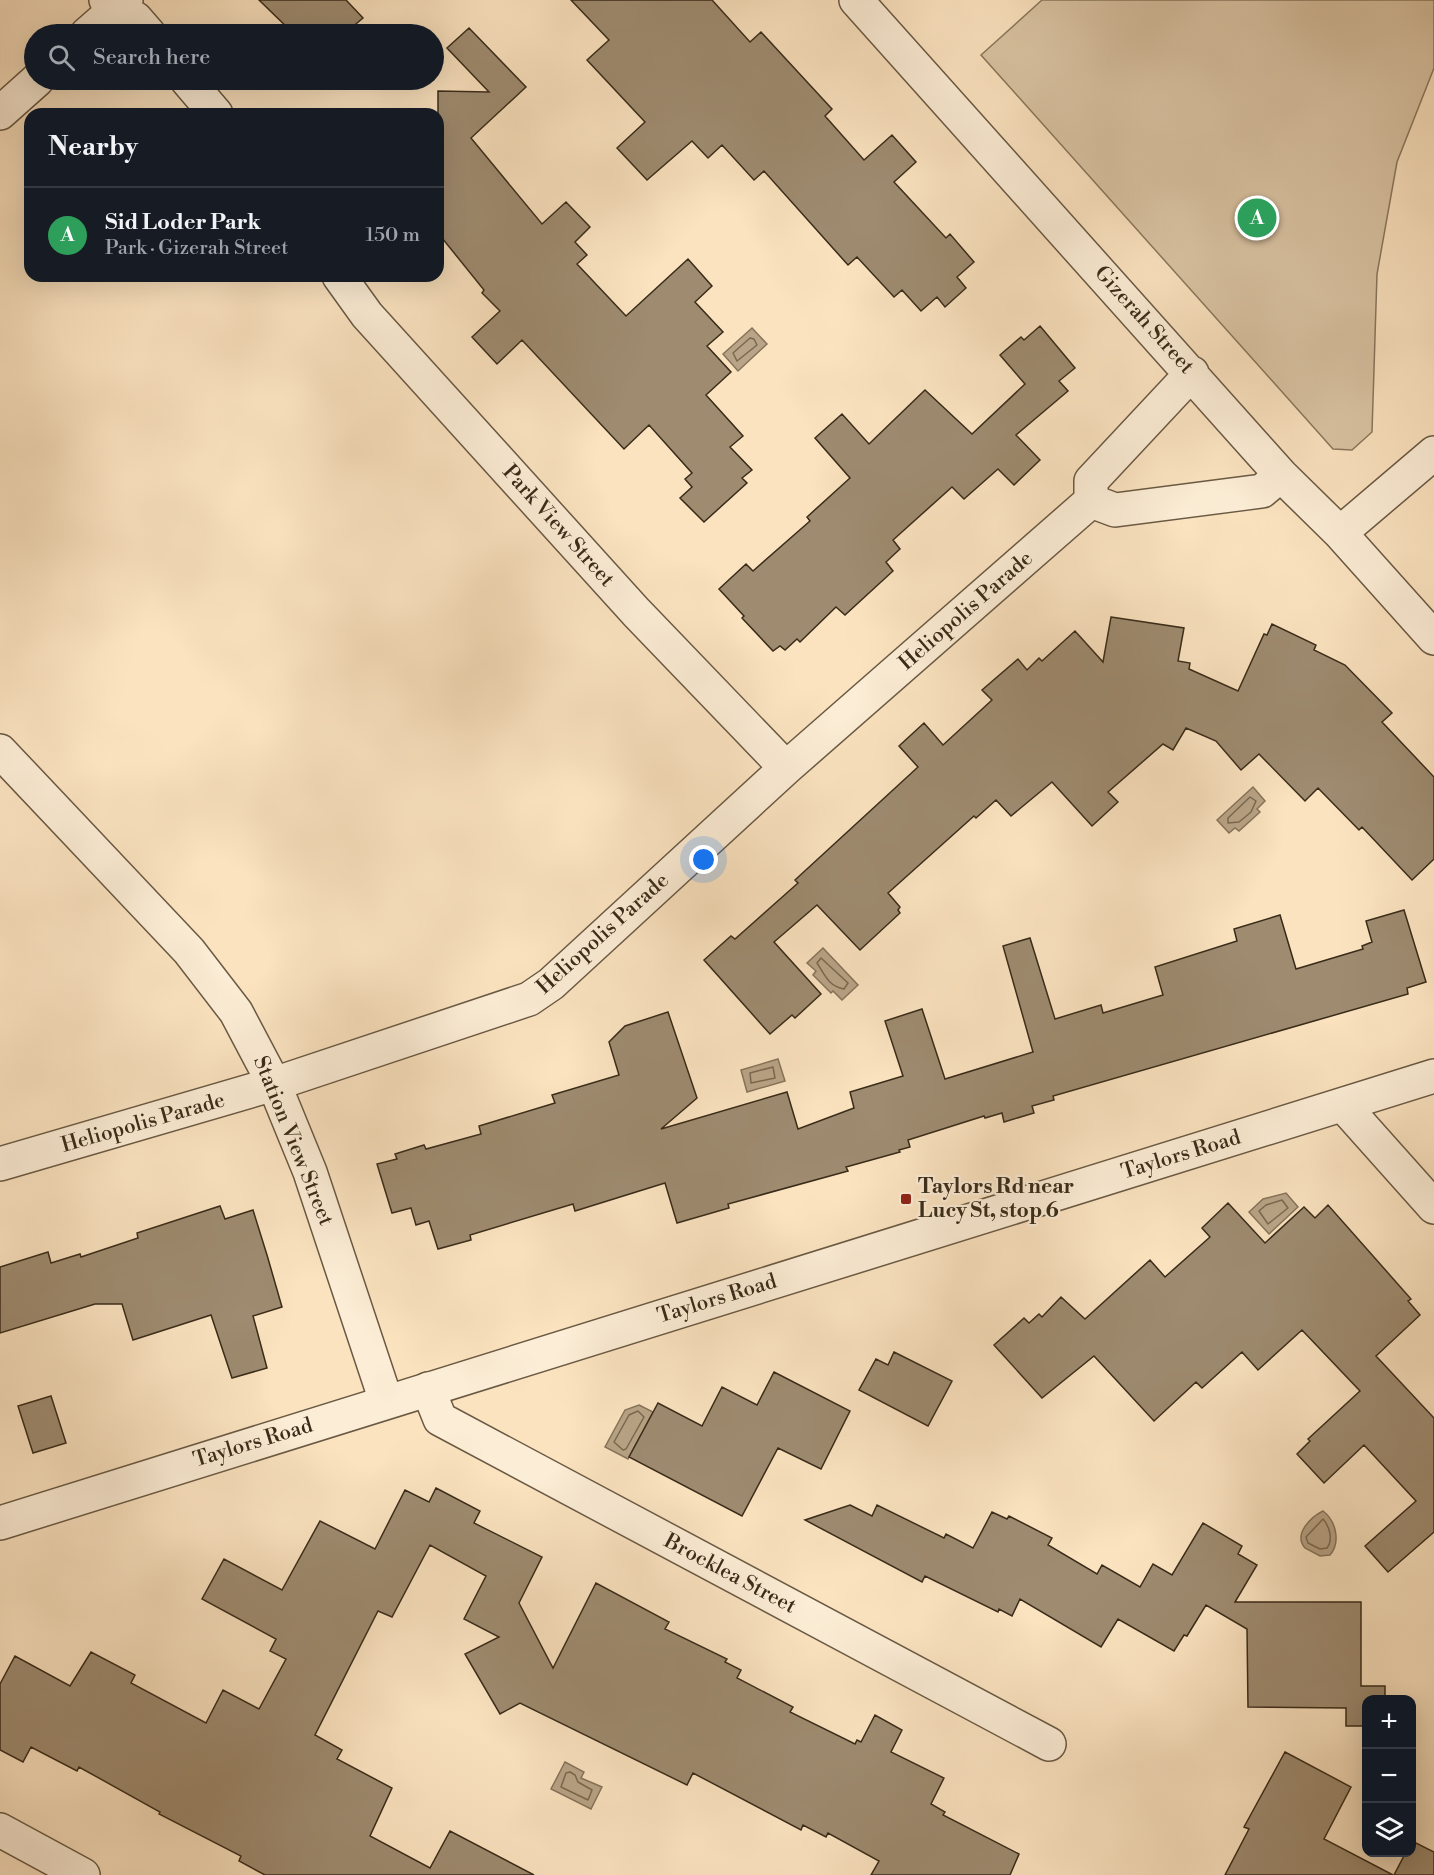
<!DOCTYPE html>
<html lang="en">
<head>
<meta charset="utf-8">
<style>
  body { margin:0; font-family:"Libre Bodoni",serif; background:#20242c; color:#f1f3f6 }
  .controls { position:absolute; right:18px; bottom:18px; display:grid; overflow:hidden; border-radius:12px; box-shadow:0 6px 24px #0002 }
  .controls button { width:54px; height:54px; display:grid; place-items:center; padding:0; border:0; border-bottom:2px solid #363941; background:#171b24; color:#f1f3f6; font:30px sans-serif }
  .you { position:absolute; left:704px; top:860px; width:21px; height:21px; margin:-15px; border:4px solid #fff; border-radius:50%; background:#1a73e8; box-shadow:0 0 0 9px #1a73e833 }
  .badge { display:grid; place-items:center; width:39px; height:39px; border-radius:50%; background:#b45309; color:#fff; font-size:20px; font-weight:700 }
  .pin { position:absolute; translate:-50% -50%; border:3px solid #fff; box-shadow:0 2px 6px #0006 }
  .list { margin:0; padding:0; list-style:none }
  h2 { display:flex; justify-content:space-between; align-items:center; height:78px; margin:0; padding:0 24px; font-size:26px }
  h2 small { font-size:20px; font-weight:400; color:#9ea1a6 }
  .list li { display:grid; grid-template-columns:39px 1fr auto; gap:18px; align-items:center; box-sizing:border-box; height:96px; padding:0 24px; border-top:2px solid #363941 }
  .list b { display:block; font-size:22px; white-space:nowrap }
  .list p { margin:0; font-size:20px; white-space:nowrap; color:#9ea1a6 }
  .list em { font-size:20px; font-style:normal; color:#9ea1a6 }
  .icon { flex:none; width:33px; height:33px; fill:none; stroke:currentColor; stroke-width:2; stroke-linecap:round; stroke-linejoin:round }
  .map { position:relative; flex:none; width:1434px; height:1875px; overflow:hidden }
  .search { position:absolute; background:#171b24; box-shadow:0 6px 24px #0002; left:24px; top:24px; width:420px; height:66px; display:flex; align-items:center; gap:15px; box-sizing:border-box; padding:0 21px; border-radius:33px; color:#9ea1a6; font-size:22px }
  .panel { position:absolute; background:#171b24; box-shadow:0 6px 24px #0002; left:24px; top:108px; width:420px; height:174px; border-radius:18px }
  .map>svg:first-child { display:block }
  .green { fill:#dac4a4; stroke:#8a785e; stroke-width:1.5 }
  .water { fill:#b9a487; stroke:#86745b; stroke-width:1.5 }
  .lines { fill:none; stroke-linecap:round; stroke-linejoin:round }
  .shore { stroke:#796850; stroke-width:1.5 }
  .building { fill:#9e8b70; stroke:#392b19; stroke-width:1.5 }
  .minor-casing { stroke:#6a5943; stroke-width:36 }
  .tertiary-casing { stroke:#6a5943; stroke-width:36 }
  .minor { stroke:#fcedd6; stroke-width:33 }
  .tertiary { stroke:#fcedd6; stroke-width:33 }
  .poi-dot { fill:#8f2418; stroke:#fcedd6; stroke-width:2 }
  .labels { text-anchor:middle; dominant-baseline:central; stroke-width:4.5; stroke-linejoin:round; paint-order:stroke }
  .street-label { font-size:21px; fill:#392b19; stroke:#fcedd6 }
  .poi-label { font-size:21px; font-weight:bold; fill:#392b19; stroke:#fcedd6; text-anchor:start }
</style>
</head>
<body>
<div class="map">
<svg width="1434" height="1875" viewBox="0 0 1434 1875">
  <rect width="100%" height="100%" fill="#fbe3c0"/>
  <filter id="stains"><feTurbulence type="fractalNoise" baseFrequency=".00333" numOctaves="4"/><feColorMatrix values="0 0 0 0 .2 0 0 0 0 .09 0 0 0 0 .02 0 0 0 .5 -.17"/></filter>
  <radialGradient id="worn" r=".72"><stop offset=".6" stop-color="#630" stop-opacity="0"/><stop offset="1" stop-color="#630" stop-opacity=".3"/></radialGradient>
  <path class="green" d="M1042,0h392v68l-37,94 -20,112 -5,158 -20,18 -19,-1 -352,-394z"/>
  <path class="water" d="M752,328l15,16 -29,27 -15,-17z
    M1253,787l12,14 -8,8 3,3 -21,19 -4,-3 -6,5 -12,-13z
    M823,948l35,37 -16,15 -9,-9 -2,2 -18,-18 3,-4 -9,-8z
    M778,1059l7,22 -38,11 -6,-22z
    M1286,1193l12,14 -29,27 -20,-22 14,-13z
    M639,1405l14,7 -25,47 -23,-12 20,-37z
    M1323,1511c13,10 18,31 7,44l-10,1 -15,-8c-12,-14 6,-31 18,-37z
    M565,1762l19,10 -3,6 21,9 -11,22 -40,-20z"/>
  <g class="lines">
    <path class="shore" d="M750,338l4,1 3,6 -20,16 -4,-8z
      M1250,797l6,4 -5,11 -12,10 -11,1v-5z
      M821,958l27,25 -4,6c-16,-3 -19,-14 -27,-26z
      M773,1067l2,11 -24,5 -1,-10z
      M1282,1200l6,8 -20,16 -9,-13 7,-6z
      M638,1411l6,6 -18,32 -3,1 -9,-8 15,-27z
      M1323,1519c7,8 10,21 4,29l-7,1 -12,-6 -2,-6z
      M570,1772l5,3 3,7 14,8 -4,10 -27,-13 5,-14z"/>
  </g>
  <path class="building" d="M259,0h87l17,18 -19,16h-50z
    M571,0h141l38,42 11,-10 71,77 -7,7 39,44 28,-25 24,27 -22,20 52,56 4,-4 24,28 -17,15 9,11 -21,19 -8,-10 -16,14 -19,-21 -8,7 -37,-40 -9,8 -84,-94 -10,9 -32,-35 -14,13 -16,-17 -45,39 -30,-32 28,-26 -58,-62 22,-20z
    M469,28l57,59 -55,51 71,86 24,-22 24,25 -15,15 12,13 -10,9 49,52 62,-57 24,27 -17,16 28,30 -16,14 24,26 -25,23 37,41 -13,11 22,23 -10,8 5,5 -43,39 -24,-24 12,-11 -7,-8 7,-6 -43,-48 -25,24 -102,-109 -25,24 -25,-27 28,-26 -18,-18 2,-3 -46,-57v-142l51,1 -42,-44z
    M1040,326l35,42 -16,13 9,10 -52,44 24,25 -26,25 -16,-16 -34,30 -12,-12 -59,53 7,9 -14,13 7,9 -48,44 -9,-8 -36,35 -3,-3 -12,11 -5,-4 -7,5 -31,-33 2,-2 -25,-27 27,-25 7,7 57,-50 -3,-4 43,-39 -35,-40 27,-24 27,30 56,-54 47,44 53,-50 -25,-29 21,-18 3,3z
    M1111,617l73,11 -6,33 12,2 -1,6 49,22 26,-57 3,1 5,-11 44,21 -2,5 31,15 47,48 -10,9 52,55v82l-22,21 -50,-53 -3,3 -41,-42 -13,13 -46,-47 -18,16 -25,-29 -30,-13 -13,22 -10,-6 -55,48 10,10 -26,24 -40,-44 -41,34 -15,-16 -20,18 -2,-2 -86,77 12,14 -2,3 2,3 -40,37 -43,-45 -43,37 47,52 -26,24 -3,-3 -22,19 -66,-74 27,-24 4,3 63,-56 -3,-3 123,-113 -19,-21 25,-23 19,22 49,-45 -10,-10 36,-31 9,11 12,-12 3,3 33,-30 28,31z
    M1404,910l22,72 -19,6 1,6 -355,102 1,4 -22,6 2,7 -30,9 -2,-9 -17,5 -1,-2 -76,24 2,7 -11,3 1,2 -54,15 2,4 -120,33 1,4 -52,15 -12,-40 -90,28 -2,-7 -103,31 1,5 -33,9 -9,-28 -13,4 -5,-17 -19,5 -15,-49 20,-5 -2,-5 29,-9 2,4 55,-15 -2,-8 76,-23 -3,-8 67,-20 -10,-33 16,-16 43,-14 29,86 -36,31 126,-37 11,37 56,-21 -4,-16 53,-16 -18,-55 37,-12 23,70 88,-27 -30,-106 27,-8 25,81 46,-14 2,8 60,-18 -8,-28 82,-26 -3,-12 46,-14 16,54 67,-20 -1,-3 10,-4 -6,-21z
    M1228,1203l37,40 39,-36 11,11 13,-13 83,94 -3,2 12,14 -44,41 58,62v114l-46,40 -23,-26 51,-45 -52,-56 -40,38 -27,-29 13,-13 -2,-2 52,-48 -58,-61 -44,40 -16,-18 -40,36 -6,-6 -42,39 -60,-65 -52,42 -48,-53 30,-27 5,5 10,-9 3,3 19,-20 24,22 65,-59 15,17 45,-40 -8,-9z
    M220,1206l5,13 28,-9 14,45 15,52 -29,9 14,52 -35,10 -21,-63 -78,25 -11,-36h-27l-95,29v-66l48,-15 3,11 29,-9 1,3 57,-19 -1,-5z
    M894,1352l58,29 -24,45 -69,-36 17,-31 12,6z
    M774,1372l76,39 -29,58 -43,-21 -36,68 -113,-59 29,-54 44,23 20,-39 35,18z
    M51,1396l15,47 -33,10 -15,-47z
    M436,1488l44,23 -6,12 68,34 -23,46 34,65 43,-85 73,39 -4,7 62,30 -2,3 16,8 -4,8 56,29 -3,5 65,32 2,-4 4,2 14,-27 27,15 -11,22 53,26 -13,26 14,8 -2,3 76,39 -9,21h-139l8,-14 -51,-28 -2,4 -23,-12 -2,5 -108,-57 -6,12 -167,-82 -20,11 -35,-60 34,-17 -35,-18 22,-43 -56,-31 -38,72 -14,-6 -63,124 27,15 -5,9 55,29 -22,48 60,32 20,-37 84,44h-269l-26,-14 2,-5 -82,-42 1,-2 -81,-45 -2,4 -46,-24 -8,15 -23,-12v-66l15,-28 55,30 21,-34 44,23 -4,8 75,40 17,-33 36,19 27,-50 -16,-8 6,-12 -74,-40 22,-40 58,31 38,-69 55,28 30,-59 24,12z
    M850,1505l22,11 5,-11 67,33 2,-4 27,14 19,-36 15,7 2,-3 43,22 -4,7 49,29 5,-9 38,22 13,-23 19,11 31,-52 39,23 -4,8 19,11 -22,37h126v84h24v14h-19v26h-20v-18l-98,-1 -1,-78 -41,-24 -19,31 -3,-1 -10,16 -56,-32 -17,28 -81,-48 -8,17 -13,-7 -1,3 -73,-36 -3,6 -117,-62z
    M1285,1752l66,35 -27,52 69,36h-168l24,-46 -5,-2z
    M1412,1841l22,11v23h-40l12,-23h6z"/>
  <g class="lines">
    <defs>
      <path id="minor" d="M106,0l30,19 13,15
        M856,0l425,475 59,58 94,105
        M87,34l39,-34
        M187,80l29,34
        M0,113l37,-33
        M339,276l28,39 269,297 150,156
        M1091,501l24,9 147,-19 19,-16
        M1340,533l94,-80
        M0,751l189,200 47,61 38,72 36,88 76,229
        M1343,1105l91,102
        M0,1164l274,-80 255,-85 22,-15 235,-216 305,-267v-20l101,-108
        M428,1389l12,30 609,325
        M0,1830l83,45"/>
      <path id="tertiary" d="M0,1523l1434,-447"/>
    </defs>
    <use href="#minor" class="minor-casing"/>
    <use href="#tertiary" class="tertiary-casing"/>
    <use href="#minor" class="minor"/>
    <use href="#tertiary" class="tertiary"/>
  </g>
  <rect class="poi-dot" x="900" y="1193" width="12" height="12" rx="3"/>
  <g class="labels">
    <g class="street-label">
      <text transform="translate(1144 320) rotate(48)">Gizerah Street</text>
      <text transform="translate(558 526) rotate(48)">Park View Street</text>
      <text transform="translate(966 611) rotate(-41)">Heliopolis Parade</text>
      <text transform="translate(603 934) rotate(-42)">Heliopolis Parade</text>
      <text transform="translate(143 1123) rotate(-16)">Heliopolis Parade</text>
      <text transform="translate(293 1141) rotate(68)">Station View Street</text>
      <text transform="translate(1181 1155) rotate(-17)">Taylors Road</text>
      <text transform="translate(717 1299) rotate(-17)">Taylors Road</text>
      <text transform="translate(253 1443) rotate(-17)">Taylors Road</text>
      <text transform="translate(730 1574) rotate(28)">Brocklea Street</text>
    </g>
    <g class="poi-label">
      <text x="918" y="1187">Taylors Rd near<tspan x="918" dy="24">Lucy St, stop 6</tspan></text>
    </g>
  </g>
  <rect width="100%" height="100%" filter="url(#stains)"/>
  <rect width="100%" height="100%" fill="url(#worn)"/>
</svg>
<div class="controls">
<button>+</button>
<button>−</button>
<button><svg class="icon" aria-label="layers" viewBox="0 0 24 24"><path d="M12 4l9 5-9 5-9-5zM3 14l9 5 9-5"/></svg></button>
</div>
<div class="you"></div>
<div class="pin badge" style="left:1257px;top:218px;background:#2e9e5b">A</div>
<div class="search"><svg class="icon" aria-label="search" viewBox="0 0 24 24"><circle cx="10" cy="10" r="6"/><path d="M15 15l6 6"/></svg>Search here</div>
<section class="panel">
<h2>Nearby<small></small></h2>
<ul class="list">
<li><span class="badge" style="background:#2e9e5b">A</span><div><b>Sid Loder Park</b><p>Park · Gizerah Street</p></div><em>150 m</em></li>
</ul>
</section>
</div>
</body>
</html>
